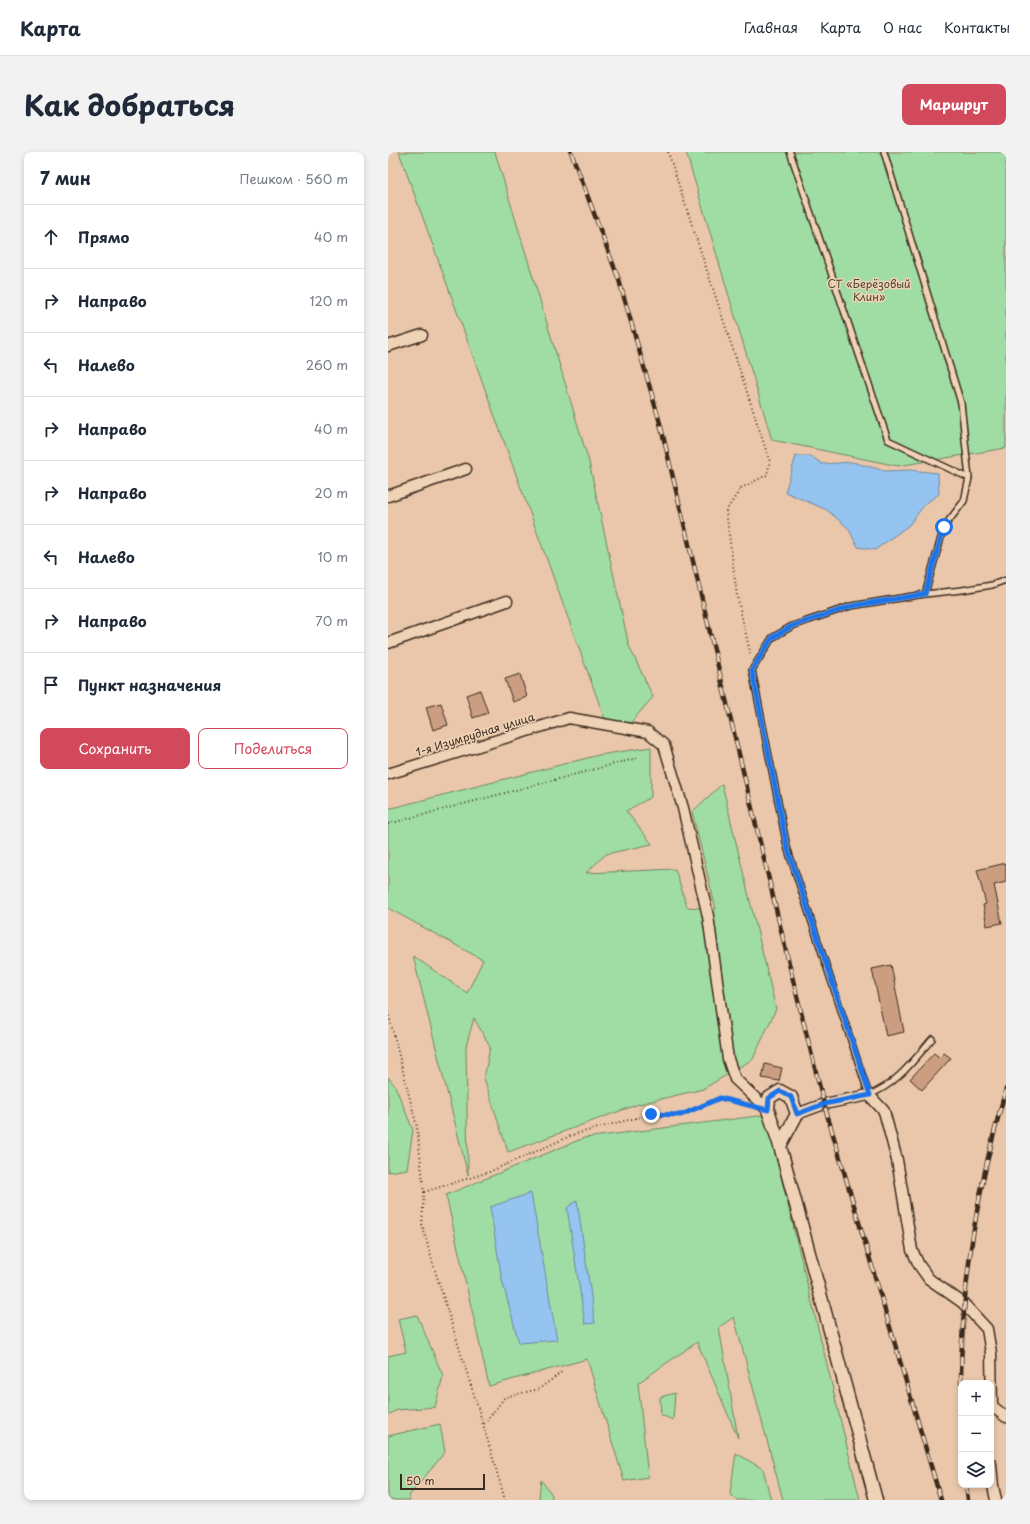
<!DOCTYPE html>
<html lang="ru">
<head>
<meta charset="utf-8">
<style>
  body { margin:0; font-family:"Playpen Sans",sans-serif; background:#f2f2f3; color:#1f2937 }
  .controls { position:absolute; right:12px; bottom:12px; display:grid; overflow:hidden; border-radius:8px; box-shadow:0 2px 6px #0003 }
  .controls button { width:36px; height:36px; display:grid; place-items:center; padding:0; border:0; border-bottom:1px solid #e0e1e3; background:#fff; color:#1f2937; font:20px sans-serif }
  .scale { position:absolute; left:12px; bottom:10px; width:85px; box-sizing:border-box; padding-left:4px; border:2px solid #3b2a1e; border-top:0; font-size:11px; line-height:14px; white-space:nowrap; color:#3b2a1e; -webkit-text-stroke:3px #f0d3b7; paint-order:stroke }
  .stop { position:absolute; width:12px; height:12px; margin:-9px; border:3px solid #1a73e8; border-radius:50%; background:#fff }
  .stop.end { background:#1a73e8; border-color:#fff; box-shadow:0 1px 4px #0008 }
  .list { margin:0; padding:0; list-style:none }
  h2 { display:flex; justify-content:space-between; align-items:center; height:52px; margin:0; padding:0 16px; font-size:17px }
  h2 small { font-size:13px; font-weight:400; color:#747a83 }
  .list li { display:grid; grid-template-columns:26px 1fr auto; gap:12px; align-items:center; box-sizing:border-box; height:64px; padding:0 16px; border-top:1px solid #e0e1e3 }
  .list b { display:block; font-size:15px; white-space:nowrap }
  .list em { font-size:13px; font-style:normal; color:#747a83 }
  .actions { display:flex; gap:8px; padding:12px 16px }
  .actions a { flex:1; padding:9px 0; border:1px solid #d1495b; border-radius:8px; text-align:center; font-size:14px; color:#d1495b }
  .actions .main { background:#d1495b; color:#fff }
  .icon { flex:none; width:22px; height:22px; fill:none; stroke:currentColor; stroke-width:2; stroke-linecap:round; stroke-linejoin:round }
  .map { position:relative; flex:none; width:618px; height:1348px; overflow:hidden; border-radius:8px }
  header { display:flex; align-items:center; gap:24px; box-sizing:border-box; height:56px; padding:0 20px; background:#fff; border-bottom:1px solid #e0e1e3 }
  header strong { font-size:19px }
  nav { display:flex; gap:22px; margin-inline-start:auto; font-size:14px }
  .intro { display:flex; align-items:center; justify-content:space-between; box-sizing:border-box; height:96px; padding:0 24px }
  h1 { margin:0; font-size:28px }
  .button { padding:10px 18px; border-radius:8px; background:#d1495b; color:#fff; font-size:14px; font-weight:700 }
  main { display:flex; gap:24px; padding:0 24px }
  aside { flex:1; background:#fff; border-radius:8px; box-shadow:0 2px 6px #0003 }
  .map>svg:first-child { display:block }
  .green { fill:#a0dda5; stroke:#6e8462 }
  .water { fill:#95c4f0; stroke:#71869c }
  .building { fill:#cb9e81; stroke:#3b2a1e }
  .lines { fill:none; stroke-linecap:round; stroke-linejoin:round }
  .service-casing { stroke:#3b2a1e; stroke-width:8 }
  .minor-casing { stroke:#3b2a1e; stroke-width:13 }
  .tertiary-casing { stroke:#3b2a1e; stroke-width:15 }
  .path { stroke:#3b2a1e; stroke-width:2; stroke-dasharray:1 3; stroke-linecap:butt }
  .service { stroke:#f0d3b7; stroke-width:5 }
  .minor { stroke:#f0d3b7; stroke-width:10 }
  .tertiary { stroke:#f0d3b7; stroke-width:12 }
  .rail-casing { stroke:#3b2a1e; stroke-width:4.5 }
  .rail { stroke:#f0d3b7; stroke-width:3; stroke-dasharray:9; stroke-linecap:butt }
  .route { stroke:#1a73e8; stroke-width:5 }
  .labels { text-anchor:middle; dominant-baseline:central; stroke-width:3; stroke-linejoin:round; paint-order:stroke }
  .park-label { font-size:11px; fill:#4a4532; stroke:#f0d3b7 }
  .street-label { font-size:11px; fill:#3b2a1e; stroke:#f0d3b7 }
</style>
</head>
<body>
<header>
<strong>Карта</strong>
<nav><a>Главная</a><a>Карта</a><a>О нас</a><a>Контакты</a></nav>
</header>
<div class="intro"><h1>Как добраться</h1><a class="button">Маршрут</a></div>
<main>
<aside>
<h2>7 мин<small>Пешком · 560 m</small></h2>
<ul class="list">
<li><svg class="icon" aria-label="ahead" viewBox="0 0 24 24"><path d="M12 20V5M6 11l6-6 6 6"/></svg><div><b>Прямо</b></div><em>40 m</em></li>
<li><svg class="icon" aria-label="right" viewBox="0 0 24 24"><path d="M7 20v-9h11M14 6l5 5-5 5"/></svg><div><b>Направо</b></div><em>120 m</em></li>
<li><svg class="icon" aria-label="left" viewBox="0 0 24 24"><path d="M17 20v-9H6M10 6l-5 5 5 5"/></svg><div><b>Налево</b></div><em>260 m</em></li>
<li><svg class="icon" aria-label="right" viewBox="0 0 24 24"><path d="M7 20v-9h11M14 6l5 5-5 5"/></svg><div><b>Направо</b></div><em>40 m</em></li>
<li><svg class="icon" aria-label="right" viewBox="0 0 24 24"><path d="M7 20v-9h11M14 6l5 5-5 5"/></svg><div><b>Направо</b></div><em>20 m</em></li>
<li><svg class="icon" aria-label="left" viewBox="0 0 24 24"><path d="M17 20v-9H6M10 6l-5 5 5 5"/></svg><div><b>Налево</b></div><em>10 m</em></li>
<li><svg class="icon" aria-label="right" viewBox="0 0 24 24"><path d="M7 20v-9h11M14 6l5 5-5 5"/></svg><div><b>Направо</b></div><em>70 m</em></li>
<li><svg class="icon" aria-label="arrive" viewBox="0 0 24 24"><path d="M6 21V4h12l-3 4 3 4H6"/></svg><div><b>Пункт назначения</b></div></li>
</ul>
<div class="actions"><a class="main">Сохранить</a><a>Поделиться</a></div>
</aside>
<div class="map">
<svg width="618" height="1348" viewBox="0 0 618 1348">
  <rect width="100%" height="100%" fill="#eac7aa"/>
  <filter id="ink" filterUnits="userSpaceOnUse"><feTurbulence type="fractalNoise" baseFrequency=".025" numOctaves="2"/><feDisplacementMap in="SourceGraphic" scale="8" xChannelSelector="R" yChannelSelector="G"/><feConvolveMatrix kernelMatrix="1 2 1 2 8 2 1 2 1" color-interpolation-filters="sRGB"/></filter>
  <g filter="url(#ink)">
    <path class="green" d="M11,0h96l94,310 40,184 24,51 -27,31 -22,-11z
      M298,0h320v296l-108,18 -126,-26z
      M263,595v50l-25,14 26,33 -46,10 -20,19 89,-4 12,38 29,2 -24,-97 30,-28 54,225 -23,50 -50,30 -64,15 -131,48 -24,-74 6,-31 -16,-29 -8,28 2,129 -55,-219 54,37 16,-33 -95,-52v-99l211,-54z
      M0,925l7,9 18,44 -6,39 -19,3z
      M378,963l94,385h-77l-49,-183 -15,10 19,111 -41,-96 -59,41 10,94 -24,4 -37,-122 -98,27 -43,-191 138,-57z
      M29,1163l26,61 -8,31 -38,3 -9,5v-59l18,-4 -8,-33z
      M287,1241l-2,27 -12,-5 -1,-18z
      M52,1272l5,28 -36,44 1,4h-22v-64z
      M348,1301l27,16 8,31h-34l-7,-6z
      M153,1328l11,15 -1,5h-10l-2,-3z"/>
    <path class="water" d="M408,304h15l11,8 30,-2 34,9 24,-1 28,3 1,21 -14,10 -16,21 -34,25 -17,-3 -10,-19 -21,-18 -42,-18z
      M143,1041l26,147 -38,3 -17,-63 -12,-73z
      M189,1048l18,123 -10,1 -18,-116z"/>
    <path class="building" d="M132,522l7,23 -14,5 -8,-23z
      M92,538l8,23 -15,5 -7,-23z
      M53,551l7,22 -15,5 -7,-23z
      M618,711v19l-12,3 8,38 -15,3 -4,-21 3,-1 -9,-34z
      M503,813l13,67 -18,4 -14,-67z
      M546,901l6,5 4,-5 7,5 -29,32 -12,-11z
      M377,912l17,4 -3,13 -17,-3z"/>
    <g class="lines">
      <defs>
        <path id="service" d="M402,0l98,288 81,38
          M496,0l77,251 8,75 -5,23 -20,26 -19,67
          M544,887c-19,22 -35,45 -63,56l-82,-248 -35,-177 20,-32 20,-12 59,-20 74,-12 37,-4 30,-5 14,-5"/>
        <path id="minor" d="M0,194l34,-11
          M0,344l78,-27
          M0,491l119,-42
          M0,622l181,-56 79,14 16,13 19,63 25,108 20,143 7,20 33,31
          M409,962l27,-10 45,-9 15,16 13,49 15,90 7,15 10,14 34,24 24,26 4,24 1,53 14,11
          M603,1312l2,22 3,14"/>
        <path id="tertiary" d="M392,994l17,-32 -6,-17 -11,-6 -11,7 -1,12 12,36 96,354"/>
      </defs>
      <use href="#service" class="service-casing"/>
      <use href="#minor" class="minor-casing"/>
      <use href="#tertiary" class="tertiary-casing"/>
      <path class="path" d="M280,0l102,310 -3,13 -26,13 -15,23 11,85 14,60
        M0,672l249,-66
        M0,860l29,115 7,65 -2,32 11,40 50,160 22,76
        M36,1040l65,-20 86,-38 76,-20 30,1 39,-17 27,7
        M96,1272l21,-27 34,-8 24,-18"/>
      <use href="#service" class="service"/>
      <use href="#minor" class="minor"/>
      <use href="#tertiary" class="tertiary"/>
      <defs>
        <path id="rail" d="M183,0l48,128 41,143 132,553 32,128 117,396
          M573,1231c0,-100 17,-198 45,-294
          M578,1333l2,15"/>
      </defs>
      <use href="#rail" class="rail-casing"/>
      <use href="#rail" class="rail"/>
    </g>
  </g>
  <g class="lines" filter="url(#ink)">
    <path class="route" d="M263,962l30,1 39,-17 48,12 1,-12 11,-7 11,6 6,17 27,-10 46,-9 -83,-248 -35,-177 20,-32 20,-12 60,-20 73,-12 19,-67"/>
  </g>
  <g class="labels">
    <g class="park-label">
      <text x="481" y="131">СТ «Берёзовый<tspan x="481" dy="13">Клин»</tspan></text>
    </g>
    <g class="street-label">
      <text transform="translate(87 582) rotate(-17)">1-я Изумрудная улица</text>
    </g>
  </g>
</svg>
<div class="controls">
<button>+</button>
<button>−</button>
<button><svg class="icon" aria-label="layers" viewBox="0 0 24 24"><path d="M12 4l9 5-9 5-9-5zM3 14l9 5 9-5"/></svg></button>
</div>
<div class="scale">50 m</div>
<div class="stop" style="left:556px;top:375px"></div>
<div class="stop end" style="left:263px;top:962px"></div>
</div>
</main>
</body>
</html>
